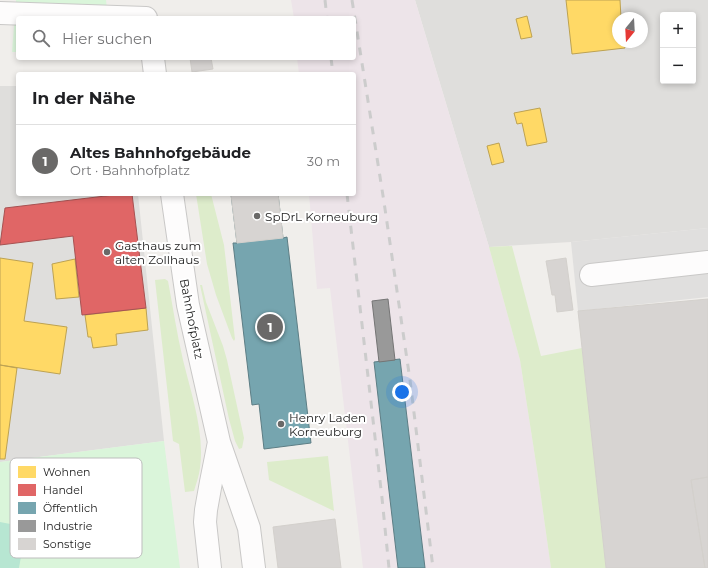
<!DOCTYPE html>
<html lang="de">
<head>
<meta charset="utf-8">
<style>
  body { margin:0; font-family:Montserrat,sans-serif; background:#f6f6f6; color:#202124 }
  .controls { position:absolute; right:12px; top:12px; display:grid; overflow:hidden; border-radius:4px; box-shadow:0 2px 6px #0003 }
  .controls button { width:36px; height:36px; display:grid; place-items:center; padding:0; border:0; border-bottom:1px solid #e0e0e0; background:#fff; color:#202124; font:20px sans-serif }
  .compass { position:absolute; left:612px; top:12px; width:36px; height:36px; border-radius:50%; background:#fff; box-shadow:0 2px 6px #0003; rotate:198deg }
  .you { position:absolute; left:402px; top:392px; width:14px; height:14px; margin:-10px; border:3px solid #fff; border-radius:50%; background:#1a73e8; box-shadow:0 0 0 6px #1a73e833 }
  .badge { display:grid; place-items:center; width:26px; height:26px; border-radius:50%; background:#6a6968; color:#fff; font-size:13px; font-weight:700 }
  .pin { position:absolute; translate:-50% -50%; border:2px solid #fff; box-shadow:0 1px 4px #0006 }
  .list { margin:0; padding:0; list-style:none }
  h2 { display:flex; justify-content:space-between; align-items:center; height:52px; margin:0; padding:0 16px; font-size:17px }
  h2 small { font-size:13px; font-weight:400; color:#757577 }
  .list li { display:grid; grid-template-columns:26px 1fr auto; gap:12px; align-items:center; box-sizing:border-box; height:72px; padding:0 16px; border-top:1px solid #e0e0e0 }
  .list b { display:block; font-size:15px; white-space:nowrap }
  .list p { margin:0; font-size:13px; white-space:nowrap; color:#757577 }
  .list em { font-size:13px; font-style:normal; color:#757577 }
  .icon { flex:none; width:22px; height:22px; fill:none; stroke:currentColor; stroke-width:2; stroke-linecap:round; stroke-linejoin:round }
  .map { position:relative; flex:none; width:708px; height:568px; overflow:hidden }
  .search { position:absolute; background:#fff; box-shadow:0 2px 6px #0003; left:16px; top:16px; width:340px; height:44px; display:flex; align-items:center; gap:10px; box-sizing:border-box; padding:0 14px; border-radius:4px; color:#757577; font-size:15px }
  .panel { position:absolute; background:#fff; box-shadow:0 2px 6px #0003; left:16px; top:72px; width:340px; height:124px; border-radius:4px }
  .map>svg:first-child { display:block }
  .residential { fill:#dfdedc; fill-rule:evenodd }
  .industrial { fill:#ede4e9 }
  .grass { fill:#ddeccb }
  .park { fill:#daf5da }
  .pitch { fill:#b7e6d2 }
  .parking { fill:#e0dfde }
  .homes { fill:#ffd966; stroke:#bda252 }
  .shops { fill:#e06666; stroke:#a75252 }
  .public { fill:#76a5af; stroke:#5d7e85 }
  .industry { fill:#999; stroke:#757575 }
  .building { fill:#d7d4d2; stroke:#d3d0cc }
  .lines { fill:none; stroke-linecap:round; stroke-linejoin:round }
  .minor-casing { stroke:#c9c8c7; stroke-width:24 }
  .minor { stroke:#fdfcfc; stroke-width:22 }
  .rail { stroke:#ccc; stroke-width:3; stroke-dasharray:8 8; stroke-linecap:butt }
  .poi-dot { fill:#6a6968; stroke:#fff; stroke-width:1.5 }
  .labels { text-anchor:middle; dominant-baseline:central; stroke-width:4; stroke-linejoin:round; paint-order:stroke }
  .poi-label { font-size:12px; fill:#222; stroke:#fff; text-anchor:start }
  .street-label { font-size:12px; fill:#222; stroke:#fff }
  .key { fill:#fff; stroke:#bdbdbd; stroke-width:1 }
  .key-label { font-size:11px; fill:#222 }
</style>
</head>
<body>
<div class="map">
<svg width="708" height="568" viewBox="0 0 708 568">
  <rect width="100%" height="100%" fill="#f0eeeb"/>
  <path class="residential" d="M415,0h293v228l-137,14 -82,5zM663,15h30v66h-30zM618,18h24v24h-24z
    M0,86h18v108h120l26,247 -164,21z"/>
  <path class="industrial" d="M291,0h124l74,247 31,113 18,116 13,92h-188l-33,-280 -13,1 -8,-95h45v-120h-55l-2,-16h57v-40h-60z"/>
  <path class="grass" d="M196,194h15l13,51 11,94 -1,2 -2,-3 -16,-43 -9,-31z
    M512,246l29,110 41,-8 24,220h-55l-13,-92 -18,-116 -31,-113z
    M165,279l3,2c5,27 9,53 15,79 8,33 22,73 17,108 -1,8 -4,16 -6,23l-9,1 -6,-48 -6,-3 -18,-161z
    M200,285h2l4,17 17,44 4,14 17,78 -2,10 -3,1 -4,-8 -6,-22z
    M328,456l6,55 -65,-31 -2,-18z"/>
  <path class="park" d="M16,0h90l2,18h-90v34h-6z
    M164,441l16,127h-180v-106z"/>
  <path class="pitch" d="M0,522l26,5 -7,41h-19z"/>
  <path class="parking" d="M708,228v69l-130,14 -7,-69z"/>
  <path class="homes" d="M566,0h54l1,18h-3v24h6l1,6 -53,6z
    M527,16l5,21 -11,2 -5,-20z
    M540,108l7,34 -20,4 -5,-23 -5,1 -3,-11z
    M499,143l5,19 -12,3 -5,-19z
    M0,258l33,5 -9,58 43,6 -7,47 -60,-9z
    M75,259l4,38 -23,2 -4,-35z
    M146,308l2,22 -32,4 1,11 -24,3 -2,-11h-3l-3,-22z
    M0,365l17,3 -12,91h-5z"/>
  <path class="shops" d="M122,194h10l14,114 -64,7 -9,-79 -73,9 5,-37z"/>
  <path class="public" d="M231,194h47l5,44 4,-1 24,206 -47,6 -5,-45 -7,1 -19,-162h4z
    M400,359l25,209h-27l-24,-206z"/>
  <path class="industry" d="M388,299l7,61 -16,2 -7,-61z"/>
  <path class="building" d="M190,58h21l2,11 -21,3z
    M231,194h47l5,44 -46,5z
    M566,258l7,52 -16,2 -2,-17h-3l-6,-34z
    M708,299v178l-17,3 14,88h-99l-28,-257z
    M708,477v91h-3l-14,-88z
    M335,519l6,49h-63l-5,-41z"/>
  <g class="lines">
    <defs>
      <path id="minor" d="M0,13l146,5
        M153,58l2,16
        M172,194l16,111 31,137 30,86 5,40
        M591,275l117,-13
        M210,568l-5,-46 1,-12 5,-28 8,-40"/>
    </defs>
    <use href="#minor" class="minor-casing"/>
    <use href="#minor" class="minor"/>
    <path class="rail" d="M325,0l2,18
      M352,0l32,202 26,178 23,188
      M331,58l2,16
      M347,194l35,304 7,70"/>
  </g>
  <g class="poi-dot">
    <circle cx="257" cy="216" r="4"/>
    <circle cx="107" cy="252" r="4"/>
    <circle cx="281" cy="424" r="4"/>
  </g>
  <g class="labels">
    <g class="poi-label">
      <text x="265" y="216">SpDrL Korneuburg</text>
      <text x="115" y="245">Gasthaus zum<tspan x="115" dy="14">alten Zollhaus</tspan></text>
      <text x="289" y="417">Henry Laden<tspan x="289" dy="14">Korneuburg</tspan></text>
    </g>
    <g class="street-label">
      <text transform="translate(192 319) rotate(79)">Bahnhofplatz</text>
    </g>
  </g>
  <rect x="10" y="458" width="132" height="100" rx="6" class="key"/>
  <rect x="18" y="466" width="18" height="12" fill="#ffd966"/>
  <rect x="18" y="484" width="18" height="12" fill="#e06666"/>
  <rect x="18" y="502" width="18" height="12" fill="#76a5af"/>
  <rect x="18" y="520" width="18" height="12" fill="#999"/>
  <rect x="18" y="538" width="18" height="12" fill="#d7d4d2"/>
  <g class="key-label">
    <text x="43" y="476">Wohnen</text>
    <text x="43" y="494">Handel</text>
    <text x="43" y="512">Öffentlich</text>
    <text x="43" y="530">Industrie</text>
    <text x="43" y="548">Sonstige</text>
  </g>
</svg>
<div class="controls">
<button>+</button>
<button>−</button>
</div>
<svg class="compass" viewBox="-18 -18 36 36"><path d="M0-13l5 13h-10z" fill="#e53935"/><path d="M0 13l5-13h-10z" fill="#757577"/></svg>
<div class="you"></div>
<div class="pin badge" style="left:270px;top:327px">1</div>
<div class="search"><svg class="icon" aria-label="search" viewBox="0 0 24 24"><circle cx="10" cy="10" r="6"/><path d="M15 15l6 6"/></svg>Hier suchen</div>
<section class="panel">
<h2>In der Nähe<small></small></h2>
<ul class="list">
<li><span class="badge">1</span><div><b>Altes Bahnhofgebäude</b><p>Ort · Bahnhofplatz</p></div><em>30 m</em></li>
</ul>
</section>
</div>
</body>
</html>
